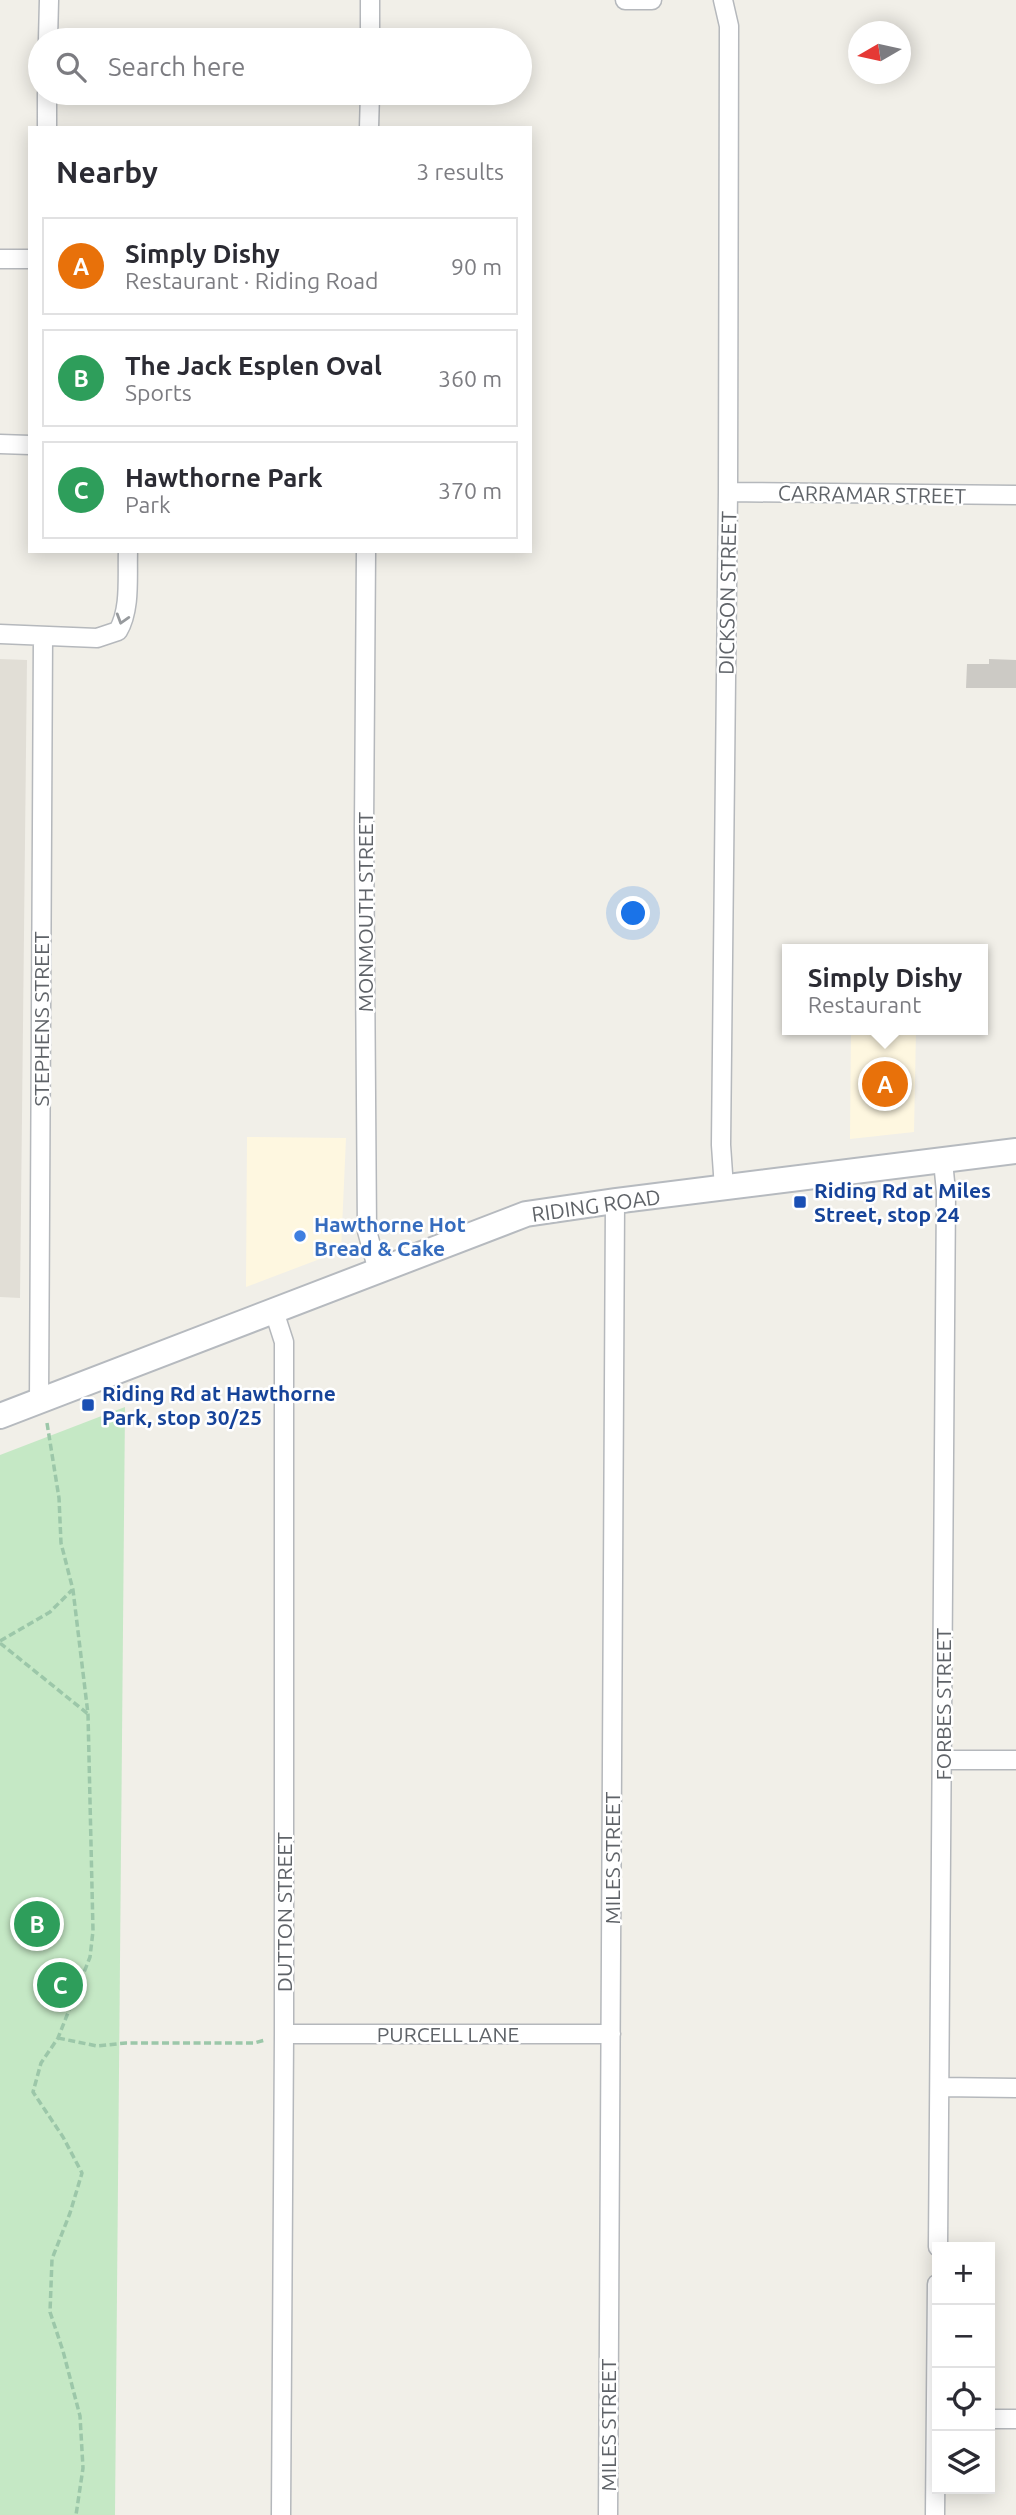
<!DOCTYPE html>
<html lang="en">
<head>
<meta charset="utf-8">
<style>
  body { margin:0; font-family:Ubuntu,sans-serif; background:#f7f7f7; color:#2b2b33 }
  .controls { position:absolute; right:21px; bottom:21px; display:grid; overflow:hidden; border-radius:0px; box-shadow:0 4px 18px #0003 }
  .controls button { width:63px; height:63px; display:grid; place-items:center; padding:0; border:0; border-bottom:2px solid #e1e1e2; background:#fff; color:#2b2b33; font:35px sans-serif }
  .compass { position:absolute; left:848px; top:21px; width:63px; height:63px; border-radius:50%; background:#fff; box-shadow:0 4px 18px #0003; rotate:261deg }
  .you { position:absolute; left:634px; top:914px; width:24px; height:24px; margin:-18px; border:5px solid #fff; border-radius:50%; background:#1a73e8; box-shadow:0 0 0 10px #1a73e833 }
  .badge { display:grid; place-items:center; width:46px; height:46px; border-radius:50%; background:#2563eb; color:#fff; font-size:23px; font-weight:700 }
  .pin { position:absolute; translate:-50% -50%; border:4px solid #fff; box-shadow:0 2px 7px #0006 }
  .popup { position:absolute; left:782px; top:944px; width:206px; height:91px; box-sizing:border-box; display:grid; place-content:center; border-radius:0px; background:#fff; filter:drop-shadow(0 2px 5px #0005); font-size:23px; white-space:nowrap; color:#7c7c81 }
  .popup b { font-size:26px; color:#2b2b33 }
  .popup::after { content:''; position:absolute; left:50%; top:100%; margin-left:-14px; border:14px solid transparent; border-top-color:#fff }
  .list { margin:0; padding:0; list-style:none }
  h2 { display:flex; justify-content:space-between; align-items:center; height:91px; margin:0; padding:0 28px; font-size:30px }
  h2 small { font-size:23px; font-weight:400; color:#7c7c81 }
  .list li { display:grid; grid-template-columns:46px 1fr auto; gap:21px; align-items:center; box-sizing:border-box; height:98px; margin:0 14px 14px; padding:0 14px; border:2px solid #e1e1e2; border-radius:0px }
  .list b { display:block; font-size:26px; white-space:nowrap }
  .list p { margin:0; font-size:23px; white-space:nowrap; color:#7c7c81 }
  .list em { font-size:23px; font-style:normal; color:#7c7c81 }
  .icon { flex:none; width:38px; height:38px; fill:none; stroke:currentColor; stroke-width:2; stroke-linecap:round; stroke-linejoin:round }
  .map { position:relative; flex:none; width:1016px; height:2515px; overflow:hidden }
  .search { position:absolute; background:#fff; box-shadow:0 4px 18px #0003; left:28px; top:28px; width:504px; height:77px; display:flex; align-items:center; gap:18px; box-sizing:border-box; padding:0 24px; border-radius:38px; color:#7c7c81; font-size:26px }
  .panel { position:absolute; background:#fff; box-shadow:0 4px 18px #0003; left:28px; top:126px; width:504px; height:427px; border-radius:0px }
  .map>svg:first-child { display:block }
  .commercial { fill:#fef7e0 }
  .education { fill:#e1ded6 }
  .green { fill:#c5e8c5 }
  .building { fill:#cccac5 }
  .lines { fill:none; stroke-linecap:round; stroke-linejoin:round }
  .street-casing { stroke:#b5b8bc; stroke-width:21 }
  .secondary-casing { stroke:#b6babf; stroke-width:28 }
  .path { stroke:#9cc7a9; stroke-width:3.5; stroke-dasharray:7 3.5; stroke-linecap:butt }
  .street { stroke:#fff; stroke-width:18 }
  .secondary { stroke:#fff; stroke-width:24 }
  .oneway { stroke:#979a9d }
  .transit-dot { fill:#1a4fb4; stroke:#fff; stroke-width:2.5 }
  .shop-dot { fill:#3f7fe0; stroke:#fff; stroke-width:2.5 }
  .labels { text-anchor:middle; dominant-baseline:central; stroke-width:5; stroke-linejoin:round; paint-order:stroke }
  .street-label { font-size:21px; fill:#5f6368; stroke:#fff }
  .transit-label { font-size:21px; font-weight:bold; fill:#164399; stroke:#fff; text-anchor:start }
  .shop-label { font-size:21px; font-weight:bold; fill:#366cbe; stroke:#fff; text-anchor:start }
</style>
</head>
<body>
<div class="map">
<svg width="1016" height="2515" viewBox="0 0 1016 2515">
  <rect width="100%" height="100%" fill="#f1efe8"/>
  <path class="commercial" d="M851,1030h65l-2,102 -64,7z
    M247,1137l99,1 -5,113 -95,36z"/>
  <path class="education" d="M0,659l27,1 -7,638 -20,-1z"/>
  <path class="green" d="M125,1407l-10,1108h-115v-1060z"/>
  <path class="building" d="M989,659l27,1v28h-50l1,-24h22z"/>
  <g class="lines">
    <defs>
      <path id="street" d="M625,0h27
        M723,0l6,26 -1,466 -7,653 3,43
        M48,40l1,-40
        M370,40v-40
        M47,128v-35
        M369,128l1,-35
        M0,259h30
        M0,444l30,1
        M728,492l288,3
        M366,551l-2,277 3,403 11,40
        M0,634l97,4 21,-7c13,-22 9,-55 10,-80
        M274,1311l10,31v692l-3,481
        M39,1402l4,-766
        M942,1760h74
        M284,2034h327
        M941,2087l75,1
        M938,2247l8,-1055 -3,-31
        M990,2419h26
        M608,2515l7,-1314
        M935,2515l2,-231"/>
      <path id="secondary" d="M0,1416l526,-202 89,-13 401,-50"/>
    </defs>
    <use href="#street" class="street-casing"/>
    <use href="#secondary" class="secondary-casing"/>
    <path class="path" d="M47,1423l12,75 2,45 12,47 15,124 5,217 -3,26 -32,81 -17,25 -8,29 30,45 19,36 -12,40 -18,46 -2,53 13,39 17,65 3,52 -7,47
      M0,1641l50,-29 22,-22
      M0,1643l88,71
      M58,2038l39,8 29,-3h128l11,-3"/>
    <use href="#street" class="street"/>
    <use href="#secondary" class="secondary"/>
  </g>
  <defs><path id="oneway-chevron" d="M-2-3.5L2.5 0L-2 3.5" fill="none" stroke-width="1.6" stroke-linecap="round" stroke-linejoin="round" transform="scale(1.75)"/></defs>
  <use class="oneway" href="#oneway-chevron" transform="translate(122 619) rotate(107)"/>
  <g class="transit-dot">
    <rect x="793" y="1195" width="14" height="14" rx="3.5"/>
    <rect x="81" y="1398" width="14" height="14" rx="3.5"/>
  </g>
  <circle class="shop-dot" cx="300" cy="1236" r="7"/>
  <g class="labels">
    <g class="street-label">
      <text transform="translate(872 494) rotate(1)">CARRAMAR STREET</text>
      <text transform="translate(727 593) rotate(-89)">DICKSON STREET</text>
      <text transform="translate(365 912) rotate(-90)">MONMOUTH STREET</text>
      <text transform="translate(41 1019) rotate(-90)">STEPHENS STREET</text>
      <text transform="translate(596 1205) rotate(-8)">RIDING ROAD</text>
      <text transform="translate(943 1704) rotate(-90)">FORBES STREET</text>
      <text transform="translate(612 1858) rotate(-90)">MILES STREET</text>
      <text transform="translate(284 1912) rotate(-90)">DUTTON STREET</text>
      <text x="448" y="2034">PURCELL LANE</text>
      <text transform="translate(608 2425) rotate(-90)">MILES STREET</text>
    </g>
    <g class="transit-label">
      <text x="814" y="1190">Riding Rd at Miles<tspan x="814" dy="24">Street, stop 24</tspan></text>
      <text x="102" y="1393">Riding Rd at Hawthorne<tspan x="102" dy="24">Park, stop 30/25</tspan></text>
    </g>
    <g class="shop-label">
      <text x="314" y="1224">Hawthorne Hot<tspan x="314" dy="24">Bread &amp; Cake</tspan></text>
    </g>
  </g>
</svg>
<div class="controls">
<button>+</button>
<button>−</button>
<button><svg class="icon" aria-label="locate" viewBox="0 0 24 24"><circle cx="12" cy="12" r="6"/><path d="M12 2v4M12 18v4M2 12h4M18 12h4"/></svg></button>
<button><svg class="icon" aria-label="layers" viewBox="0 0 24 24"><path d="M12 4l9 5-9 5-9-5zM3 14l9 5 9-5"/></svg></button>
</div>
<svg class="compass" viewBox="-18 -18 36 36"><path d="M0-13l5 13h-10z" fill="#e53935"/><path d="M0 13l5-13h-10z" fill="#7c7c81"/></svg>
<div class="you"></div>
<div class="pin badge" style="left:885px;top:1084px;background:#e8710a">A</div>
<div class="popup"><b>Simply Dishy</b>Restaurant</div>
<div class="pin badge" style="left:37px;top:1924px;background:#2e9e5b">B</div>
<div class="pin badge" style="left:60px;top:1985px;background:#2e9e5b">C</div>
<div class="search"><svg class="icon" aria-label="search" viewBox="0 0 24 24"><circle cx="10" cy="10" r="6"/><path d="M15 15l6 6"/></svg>Search here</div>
<section class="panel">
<h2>Nearby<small>3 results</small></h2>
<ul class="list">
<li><span class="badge" style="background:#e8710a">A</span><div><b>Simply Dishy</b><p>Restaurant · Riding Road</p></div><em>90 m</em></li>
<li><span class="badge" style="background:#2e9e5b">B</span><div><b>The Jack Esplen Oval</b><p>Sports</p></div><em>360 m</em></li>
<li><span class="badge" style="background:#2e9e5b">C</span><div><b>Hawthorne Park</b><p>Park</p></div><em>370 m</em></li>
</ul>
</section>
</div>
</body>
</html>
